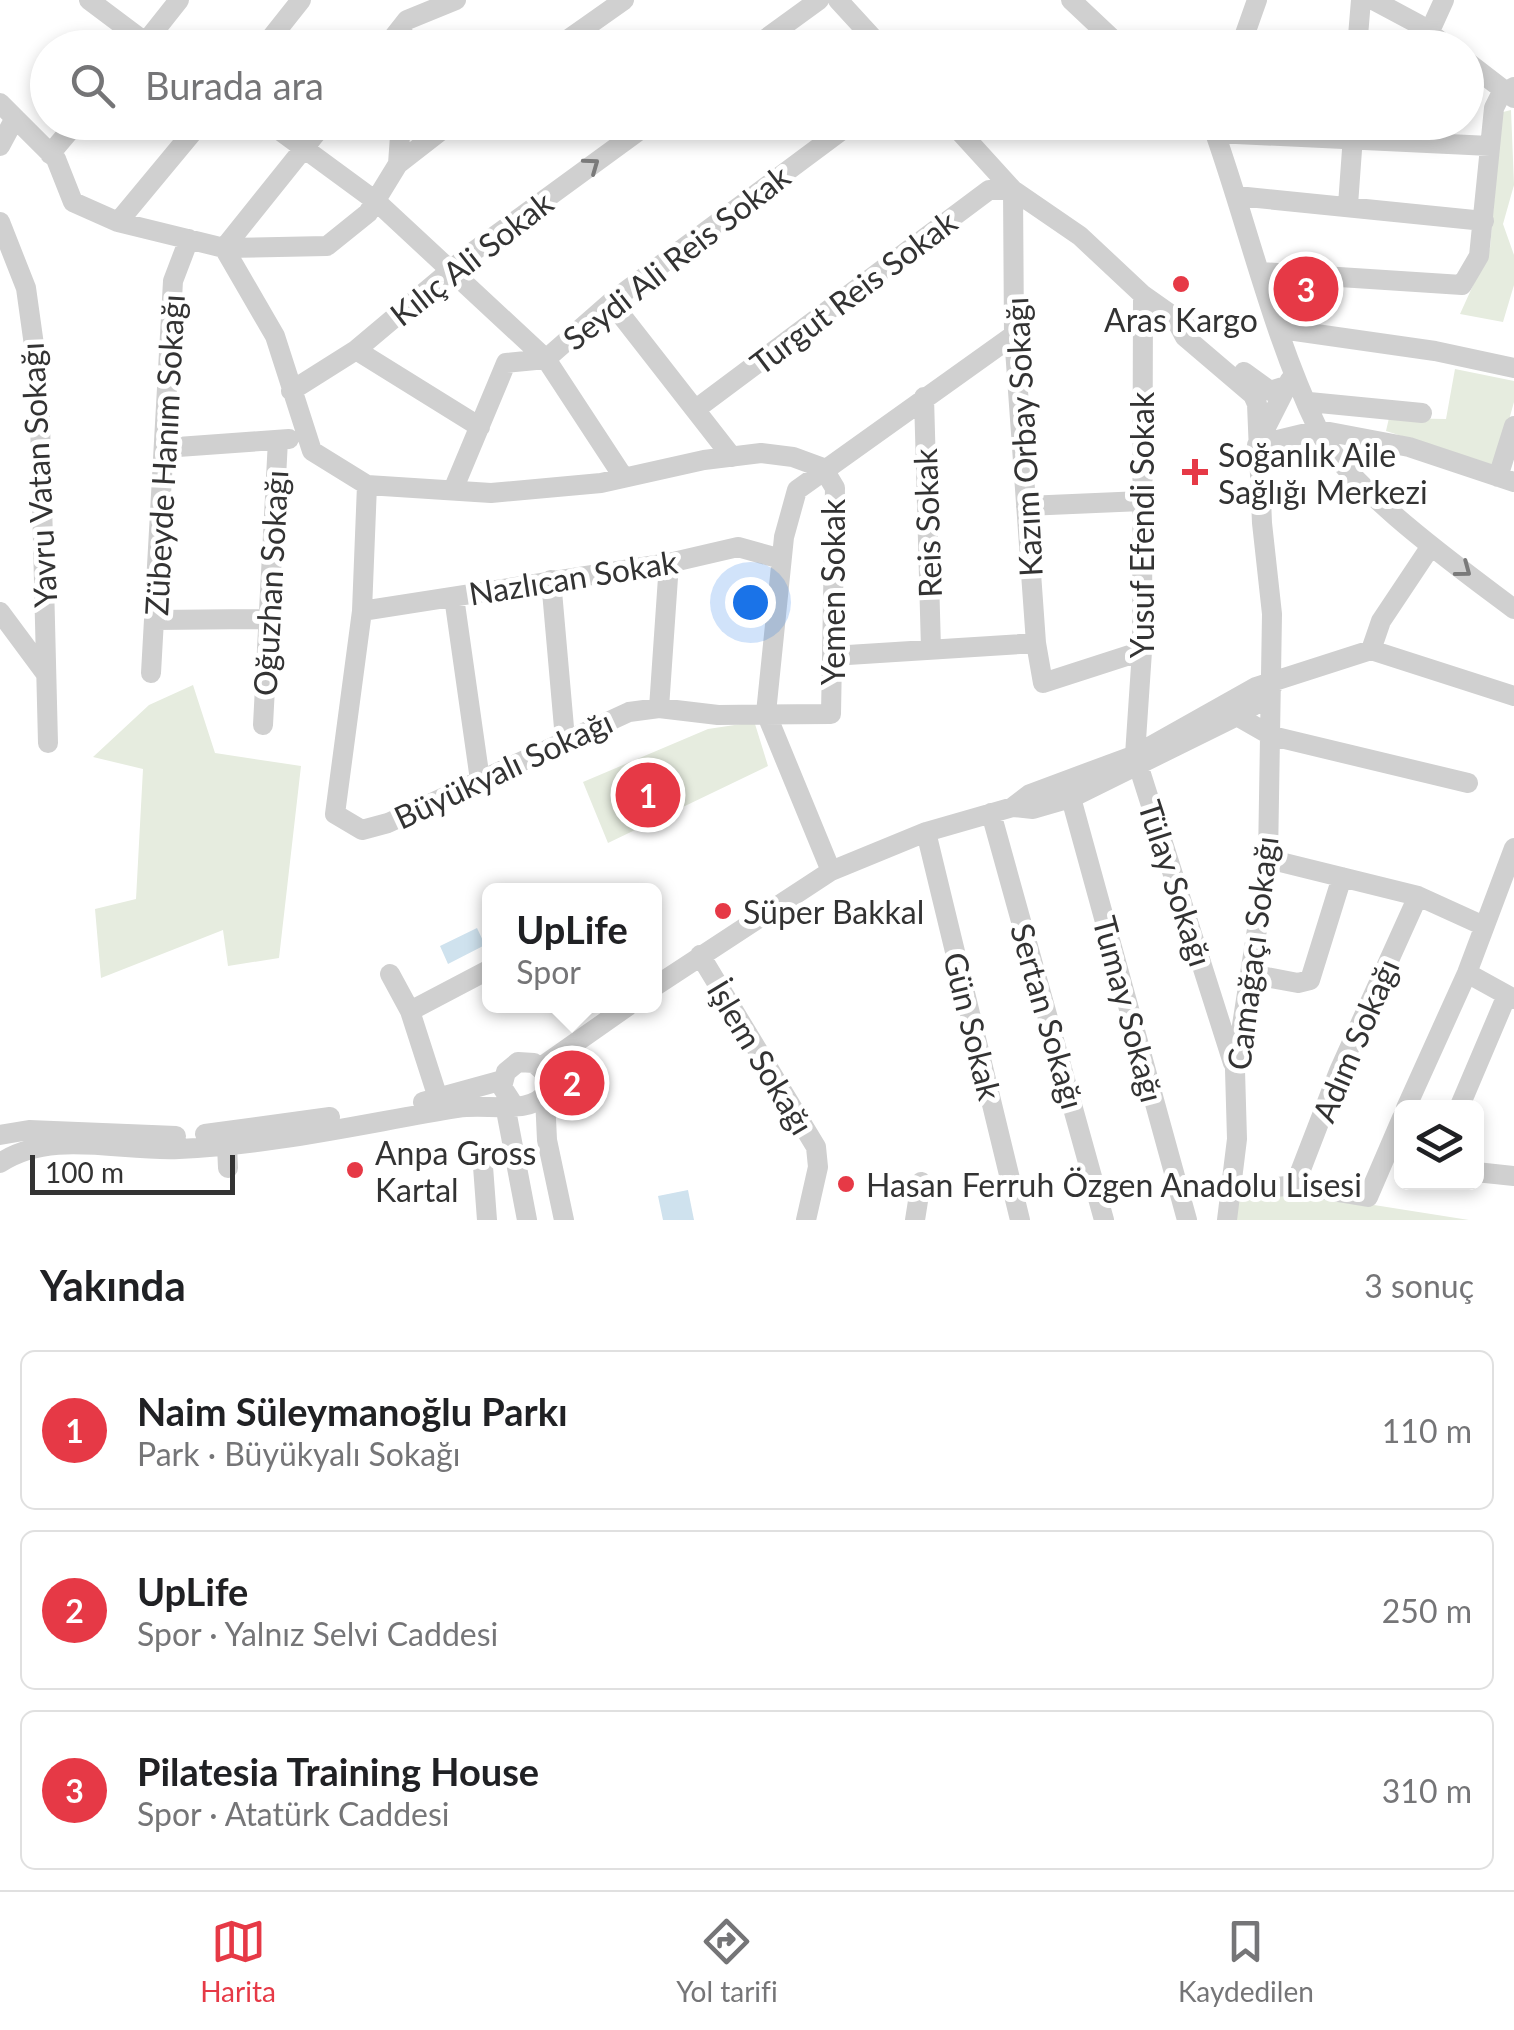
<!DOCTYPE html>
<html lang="tr">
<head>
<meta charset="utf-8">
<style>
  body { margin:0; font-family:Lato,sans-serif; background:#f2f2f2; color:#202124 }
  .controls { position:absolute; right:30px; bottom:30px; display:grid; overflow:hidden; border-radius:15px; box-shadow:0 5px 15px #0003 }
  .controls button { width:90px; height:90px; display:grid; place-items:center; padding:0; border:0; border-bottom:2px solid #e0e0e0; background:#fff; color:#202124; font:50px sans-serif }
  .scale { position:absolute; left:30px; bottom:25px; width:205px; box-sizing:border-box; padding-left:10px; border:5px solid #333; border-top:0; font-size:28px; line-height:35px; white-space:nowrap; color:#333; -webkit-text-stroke:8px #fff; paint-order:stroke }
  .you { position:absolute; left:750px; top:602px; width:35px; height:35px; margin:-25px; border:8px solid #fff; border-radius:50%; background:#1a73e8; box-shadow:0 0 0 15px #1a73e833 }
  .badge { display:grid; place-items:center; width:65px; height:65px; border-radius:50%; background:#e63946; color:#fff; font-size:32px; font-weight:700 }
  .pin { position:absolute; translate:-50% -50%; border:5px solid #fff; box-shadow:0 2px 10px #0006 }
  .popup { position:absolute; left:482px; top:883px; width:180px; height:130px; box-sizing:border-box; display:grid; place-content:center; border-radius:15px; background:#fff; filter:drop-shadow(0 2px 8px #0005); font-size:32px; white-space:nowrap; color:#757577 }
  .popup b { font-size:38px; color:#202124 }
  .popup::after { content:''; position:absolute; left:50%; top:100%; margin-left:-20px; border:20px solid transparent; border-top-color:#fff }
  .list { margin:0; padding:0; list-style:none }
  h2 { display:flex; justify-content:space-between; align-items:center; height:130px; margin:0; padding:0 40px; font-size:42px }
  h2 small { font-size:32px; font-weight:400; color:#757577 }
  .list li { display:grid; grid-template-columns:65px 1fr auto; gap:30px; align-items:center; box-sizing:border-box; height:160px; margin:0 20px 20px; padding:0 20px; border:2px solid #e0e0e0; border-radius:15px }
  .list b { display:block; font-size:38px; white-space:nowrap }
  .list p { margin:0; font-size:32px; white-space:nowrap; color:#757577 }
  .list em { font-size:32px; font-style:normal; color:#757577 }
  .icon { flex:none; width:55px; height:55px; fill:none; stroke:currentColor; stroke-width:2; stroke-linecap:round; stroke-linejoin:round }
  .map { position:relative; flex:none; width:1514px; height:1220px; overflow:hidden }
  .search { position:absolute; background:#fff; box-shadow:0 5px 15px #0003; left:30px; right:30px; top:30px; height:110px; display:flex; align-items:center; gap:25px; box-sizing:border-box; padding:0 35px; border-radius:55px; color:#757577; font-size:38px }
  .sheet { height:670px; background:#fff }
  nav { display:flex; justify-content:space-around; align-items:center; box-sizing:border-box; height:140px; border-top:2px solid #e0e0e0; background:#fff; font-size:28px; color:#757577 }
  nav a { display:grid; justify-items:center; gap:5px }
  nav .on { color:#e63946 }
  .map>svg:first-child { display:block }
  .green { fill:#e6ecdf }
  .water { fill:#cfe2ee }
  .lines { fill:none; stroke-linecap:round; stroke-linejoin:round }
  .minor { stroke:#d0d0d0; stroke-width:20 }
  .oneway { stroke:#7a7a7a }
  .poi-dot { fill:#e63946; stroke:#fff; stroke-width:4 }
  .labels { text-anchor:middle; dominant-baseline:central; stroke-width:10; stroke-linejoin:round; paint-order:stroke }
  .street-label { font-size:32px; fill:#333; stroke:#fff }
  .poi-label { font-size:32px; fill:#333; stroke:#fff; text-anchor:start }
</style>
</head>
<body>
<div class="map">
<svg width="1514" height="1220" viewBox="0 0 1514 1220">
  <rect width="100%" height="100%" fill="#fff"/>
  <path class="green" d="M1511,110l3,75 -11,39 11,31v30l-11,37 -43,-8 30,-66 11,-128 2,-8z
    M1455,369l59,12v21l-18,64 -110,-35 3,-13 57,1z
    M193,685l22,68 86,13 -22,192 -51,8 -5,-36 -122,48 -6,-69 41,-10 7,-130 -50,-12 56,-52z
    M748,723l7,1 13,42 -160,77 -25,-61 125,-53z
    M1298,1193l171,27h-234l4,-20z"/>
  <path class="water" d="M477,928l8,17 -37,19 -8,-18z
    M688,1190l6,30h-31l-5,-24z"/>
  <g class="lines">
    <path class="minor" d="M89,0l64,48
      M838,0l44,48
      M1071,0l51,48
      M1373,0l45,24 31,24
      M141,48l38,-48
      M263,48l38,-48
      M385,48l22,-28 49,-20
      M556,48l68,-48
      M753,48l66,-48
      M1240,48l17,-48
      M1357,48l4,-48
      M1415,48l14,-15 15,-33
      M1466,61l48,37
      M0,103l56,56 17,43 45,20 106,26 51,88 37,115 55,34 124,8 110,-10 103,-23 57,-7 32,4 30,11
      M268,122l109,80 169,157 78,119
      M951,122l62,68 67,46 63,59 44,31
      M1218,122l-3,11c34,97 58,203 103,296 28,58 143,140 196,180
      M1215,133l275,13
      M0,146l15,-28
      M50,154l27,-32
      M398,164l3,-42
      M1237,196l247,25
      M1348,205l6,-83
      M0,222l26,66 13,93 9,362
      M118,222l83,-100
      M224,248l103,-2 41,-33 30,-49 54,-42
      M224,248l101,-126
      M1262,272l200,13 17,-29 15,-148 7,-14 13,-7
      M1143,295l-1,356 -7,104 98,308
      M611,302l121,155
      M1177,322l8,15 68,58 4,9 5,119 10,91 -4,245 -33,211 2,69 -10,81
      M1281,329l154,22 79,17
      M356,350l124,77
      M1244,372l26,19 19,-6
      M291,391l65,-41 114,-96 181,-132
      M924,397l7,252
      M1309,402l113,11
      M696,409l293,-219h24l1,145 22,308 7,40 99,-32
      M1258,443l32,-63
      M1257,445l62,-15 90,17 105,35
      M164,448l125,-9
      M1498,477l16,-51
      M367,485l-5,126 -27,203 27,16 26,-7 241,-111 30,-4 59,7 113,-1 4,-226 -12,-20
      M453,490l53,-127 40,-4 65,-57 242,-180
      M1026,506l116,-5
      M551,580l14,159
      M454,597l26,183
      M362,611l307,-48 69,-16 43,12
      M0,612l46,62
      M155,620l114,-1
      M1371,650l10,-29 50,-75
      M832,656l204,-13
      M151,673l22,-392 16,-42
      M659,708l10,-145
      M1237,716l35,20 196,47
      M263,725l15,-285
      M1071,798l116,422
      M1013,807l17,-13 105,-39 121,-68 115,-37 143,46
      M991,813l113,407
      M926,832l94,388
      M1268,859l150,37 66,30
      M831,871l-65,-158 18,-176 13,-47 217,-155
      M700,955l116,192 2,20 -12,53
      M1467,973l47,26
      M390,974l20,37 28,87
      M1250,974l48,9 12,-3 32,-103
      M654,987l177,-116 95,-39 87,-25 20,2 38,-11 166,-82 27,-17 9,-14
      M410,1011l80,-42
      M541,1067l87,-61
      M545,1097l2,43 17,80
      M423,1102l80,-22
      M505,1105l22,115
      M1406,1108l61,-135 47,-125
      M1459,1108l48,-113
      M205,1134l125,-17
      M0,1135l29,-5 147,6
      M227,1145l1,23
      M482,1153l5,67
      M0,1163c51,-34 121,-11 179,-14 94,-4 187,-26 279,-41 28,-5 78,9 90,-19l-2,-15 -12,-11 -16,-1 -12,10 -4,15 11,17
      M1476,1172l38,4
      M1295,1185l44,-114 79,-175
      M1232,1192l63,-7 73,12 34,-79
      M915,1220l6,-38"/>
  </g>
  <defs><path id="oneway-chevron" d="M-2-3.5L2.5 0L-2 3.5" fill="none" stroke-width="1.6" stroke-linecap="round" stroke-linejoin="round" transform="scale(2.5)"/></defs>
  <g class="oneway">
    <use href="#oneway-chevron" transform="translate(592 165) rotate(-36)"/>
    <use href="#oneway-chevron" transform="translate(1464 570) rotate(37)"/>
  </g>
  <g class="poi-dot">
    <circle cx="1181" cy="284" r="10"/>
    <path d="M1190 457h10v10h10v10h-10v10h-10v-10h-10v-10h10z"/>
    <circle cx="723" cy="911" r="10"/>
    <circle cx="355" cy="1170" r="10"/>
    <circle cx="846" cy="1184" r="10"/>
  </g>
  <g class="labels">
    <g class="street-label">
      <text transform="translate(676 257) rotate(-38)">Seydi Ali Reis Sokak</text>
      <text transform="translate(471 258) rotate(-38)">Kılıç Ali Sokak</text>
      <text transform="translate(853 292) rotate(-37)">Turgut Reis Sokak</text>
      <text transform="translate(1023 437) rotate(-93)">Kazım Orbay Sokağı</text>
      <text transform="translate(164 455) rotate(-87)">Zübeyde Hanım Sokağı</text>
      <text transform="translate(38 475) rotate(-93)">Yavru Vatan Sokağı</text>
      <text transform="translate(927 523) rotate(-92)">Reis Sokak</text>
      <text transform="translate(1141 525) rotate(-90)">Yusuf Efendi Sokak</text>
      <text transform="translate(573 577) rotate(-9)">Nazlıcan Sokak</text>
      <text transform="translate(270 583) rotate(-87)">Oğuzhan Sokağı</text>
      <text transform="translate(832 592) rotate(-90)">Yemen Sokak</text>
      <text transform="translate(503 769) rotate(-25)">Büyükyalı Sokağı</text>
      <text transform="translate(1176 883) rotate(72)">Tülay Sokağı</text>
      <text transform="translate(1252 953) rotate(-83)">Camağaçı Sokağı</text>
      <text transform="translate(1129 1009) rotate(75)">Tumay Sokağı</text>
      <text transform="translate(1048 1016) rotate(74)">Sertan Sokağı</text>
      <text transform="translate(973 1026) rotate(76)">Gün Sokak</text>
      <text transform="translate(1355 1040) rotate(-67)">Adım Sokağı</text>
      <text transform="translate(761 1057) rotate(59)">İşlem Sokağı</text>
    </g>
    <g class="poi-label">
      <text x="1181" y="319" text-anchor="middle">Aras Kargo</text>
      <text x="1218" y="454">Soğanlık Aile<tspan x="1218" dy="37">Sağlığı Merkezi</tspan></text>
      <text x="743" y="911">Süper Bakkal</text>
      <text x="375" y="1152">Anpa Gross<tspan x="375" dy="37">Kartal</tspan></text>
      <text x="866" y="1184">Hasan Ferruh Özgen Anadolu Lisesi</text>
    </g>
  </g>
</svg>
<div class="controls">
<button><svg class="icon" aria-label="layers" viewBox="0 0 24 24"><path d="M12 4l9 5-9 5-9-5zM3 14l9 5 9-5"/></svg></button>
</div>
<div class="scale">100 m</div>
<div class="you"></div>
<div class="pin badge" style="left:648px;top:795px">1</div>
<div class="pin badge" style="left:572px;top:1083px">2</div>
<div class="popup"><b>UpLife</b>Spor</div>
<div class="pin badge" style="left:1306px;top:289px">3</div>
<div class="search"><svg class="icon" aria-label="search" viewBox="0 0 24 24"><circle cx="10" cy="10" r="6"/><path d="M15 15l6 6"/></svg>Burada ara</div>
</div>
<section class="sheet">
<h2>Yakında<small>3 sonuç</small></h2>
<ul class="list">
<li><span class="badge">1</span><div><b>Naim Süleymanoğlu Parkı</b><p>Park · Büyükyalı Sokağı</p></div><em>110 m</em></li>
<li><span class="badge">2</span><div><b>UpLife</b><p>Spor · Yalnız Selvi Caddesi</p></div><em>250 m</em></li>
<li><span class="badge">3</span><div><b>Pilatesia Training House</b><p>Spor · Atatürk Caddesi</p></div><em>310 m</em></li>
</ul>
</section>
<nav>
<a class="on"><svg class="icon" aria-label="map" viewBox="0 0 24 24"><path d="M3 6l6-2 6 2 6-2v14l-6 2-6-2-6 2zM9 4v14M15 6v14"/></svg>Harita</a>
<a><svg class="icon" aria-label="directions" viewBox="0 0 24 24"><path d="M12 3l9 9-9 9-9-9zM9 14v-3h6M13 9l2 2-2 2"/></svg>Yol tarifi</a>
<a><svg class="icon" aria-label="saved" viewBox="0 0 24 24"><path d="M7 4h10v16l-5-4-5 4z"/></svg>Kaydedilen</a>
</nav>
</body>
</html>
